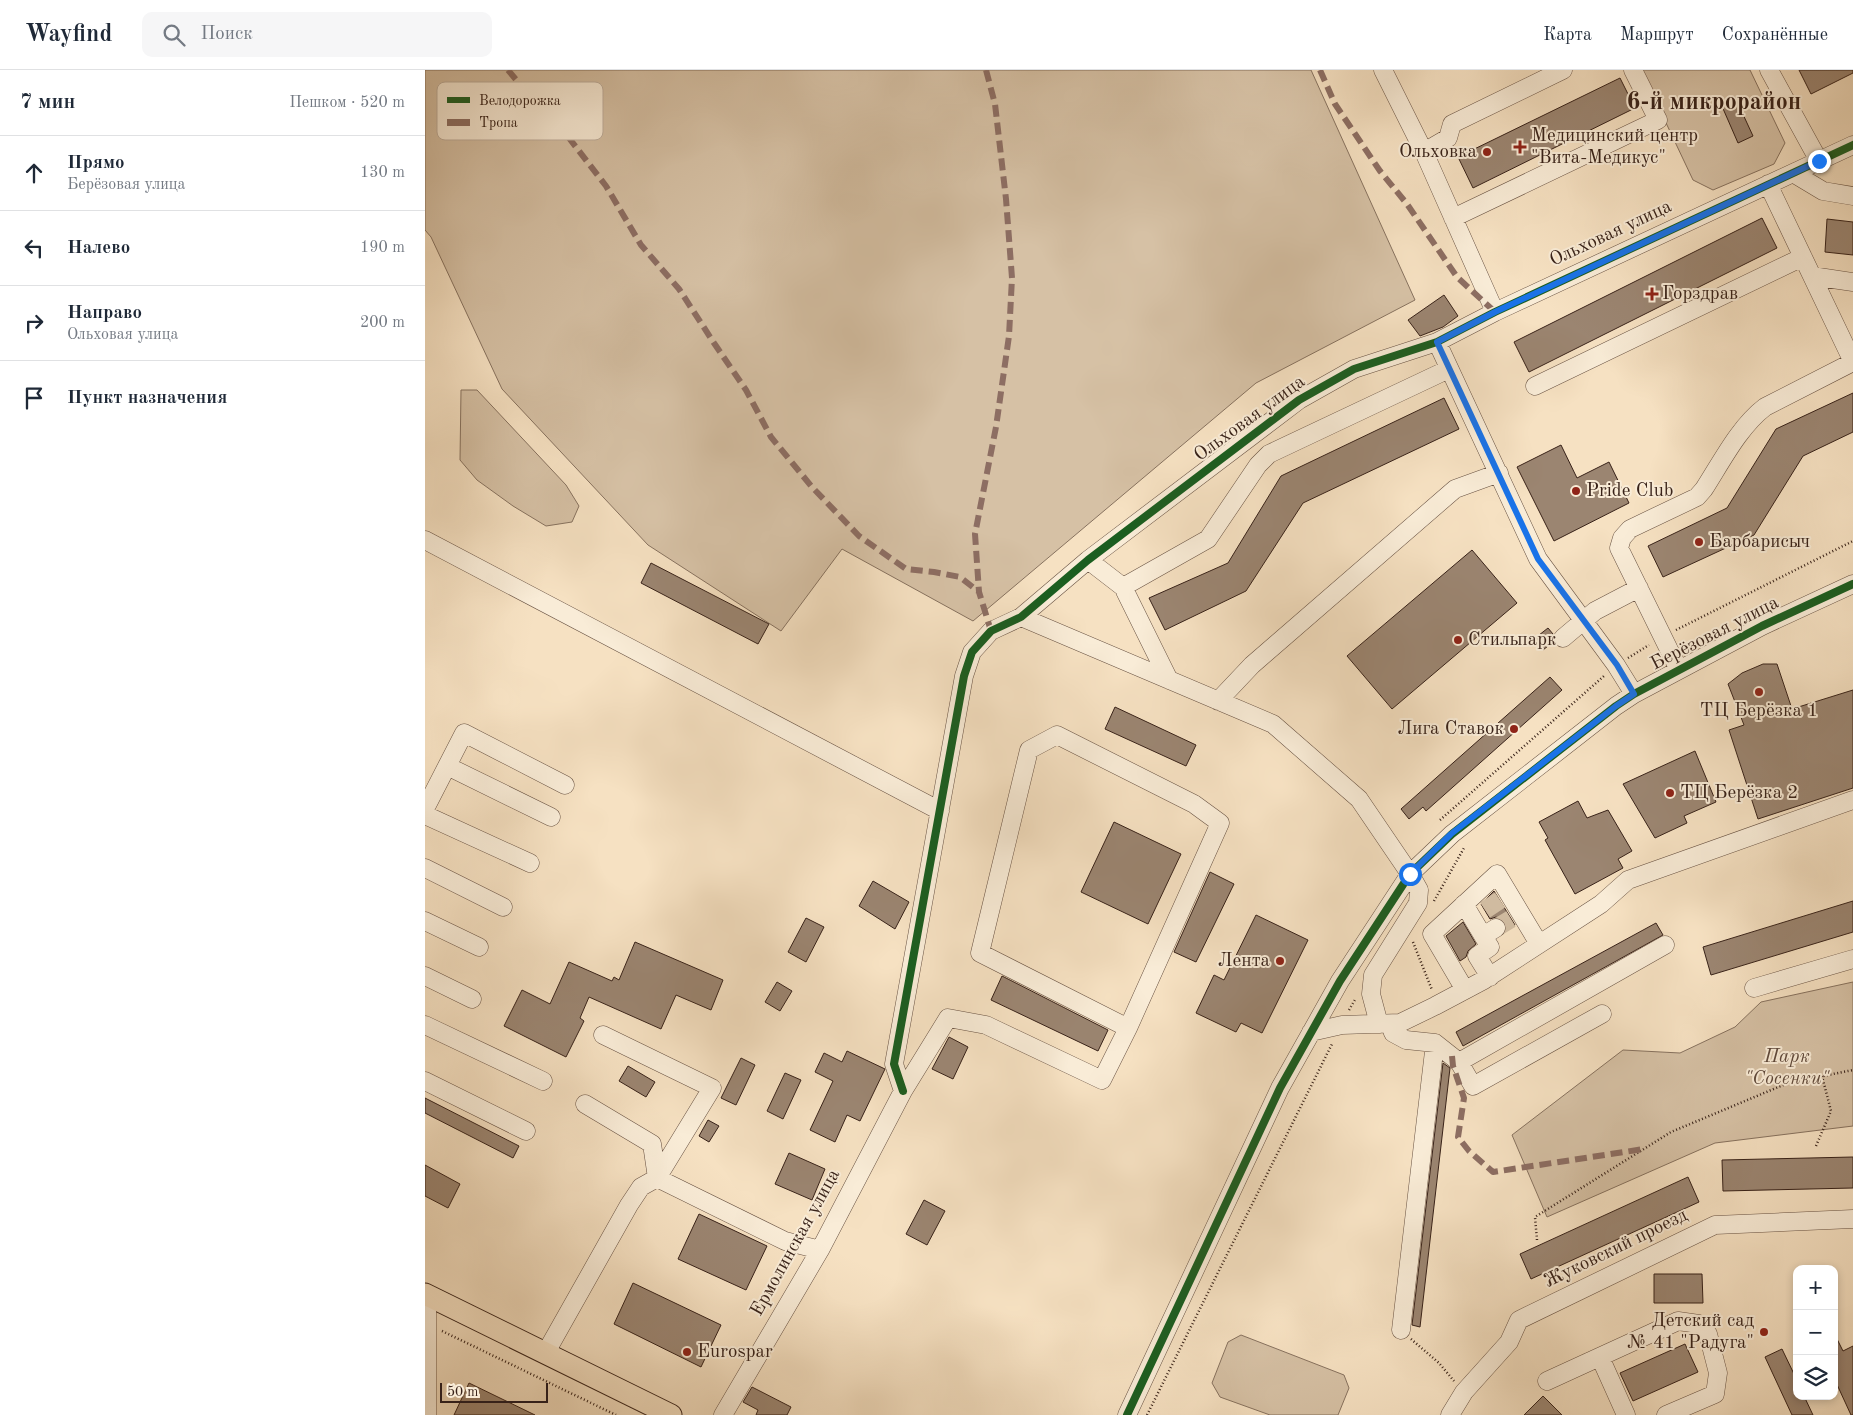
<!DOCTYPE html>
<html lang="ru">
<head>
<meta charset="utf-8">
<style>
  body { margin:0; font-family:"Old Standard TT",serif; background:#f6f6f7; color:#1f2937 }
  .controls { position:absolute; right:15px; bottom:15px; display:grid; overflow:hidden; border-radius:10px; box-shadow:0 2px 8px #0003 }
  .controls button { width:45px; height:45px; display:grid; place-items:center; padding:0; border:0; border-bottom:1px solid #e0e1e3; background:#fff; color:#1f2937; font:25px sans-serif }
  .scale { position:absolute; left:15px; bottom:12px; width:108px; box-sizing:border-box; padding-left:5px; border:2px solid #382219; border-top:0; font-size:14px; line-height:18px; white-space:nowrap; color:#382219; -webkit-text-stroke:4px #f9ecd7; paint-order:stroke }
  .stop { position:absolute; width:15px; height:15px; margin:-11px; border:4px solid #1a73e8; border-radius:50%; background:#fff }
  .stop.end { background:#1a73e8; border-color:#fff; box-shadow:0 1px 5px #0008 }
  .list { margin:0; padding:0; list-style:none }
  h2 { display:flex; justify-content:space-between; align-items:center; height:65px; margin:0; padding:0 20px; font-size:21px }
  h2 small { font-size:16px; font-weight:400; color:#747a83 }
  .list li { display:grid; grid-template-columns:32px 1fr auto; gap:15px; align-items:center; box-sizing:border-box; height:75px; padding:0 20px; border-top:1px solid #e0e1e3 }
  .list b { display:block; font-size:19px; white-space:nowrap }
  .list p { margin:0; font-size:16px; white-space:nowrap; color:#747a83 }
  .list em { font-size:16px; font-style:normal; color:#747a83 }
  .icon { flex:none; width:28px; height:28px; fill:none; stroke:currentColor; stroke-width:2; stroke-linecap:round; stroke-linejoin:round }
  .map { position:relative; flex:none; width:1428px; height:1345px; overflow:hidden }
  header { display:flex; align-items:center; gap:30px; box-sizing:border-box; height:70px; padding:0 25px; background:#fff; border-bottom:1px solid #e0e1e3 }
  header strong { font-size:24px }
  nav { display:flex; gap:28px; margin-inline-start:auto; font-size:18px }
  .search { width:350px; height:45px; background:#f6f6f7; display:flex; align-items:center; gap:12px; box-sizing:border-box; padding:0 18px; border-radius:10px; color:#747a83; font-size:19px }
  main { display:flex }
  aside { flex:1; background:#fff }
  .map>svg:first-child { display:block }
  .green { fill:#d6c1a5; stroke:#87725f }
  .building { fill:#9b8571; stroke:#382219 }
  .lines { fill:none; stroke-linecap:round; stroke-linejoin:round }
  .minor-tunnel { stroke:#d0bba0; stroke-width:18; stroke-dasharray:18 9; stroke-linecap:butt }
  .minor-casing { stroke:#685243; stroke-width:19 }
  .major-casing { stroke:#382219; stroke-width:23 }
  .path { stroke:#382219; stroke-width:2.5; stroke-dasharray:1 2.5; stroke-linecap:butt }
  .minor { stroke:#f9ecd7; stroke-width:18 }
  .major { stroke:#f6e1c2; stroke-width:21 }
  .quiet { stroke:#8d6e63; stroke-width:6; stroke-dasharray:12 6; stroke-linecap:butt }
  .cycleway-casing { stroke:#f9ecd7; stroke-width:11 }
  .cycleway { stroke:#1b5e20; stroke-width:8 }
  .route { stroke:#1a73e8; stroke-width:6 }
  .poi-dot { fill:#8f2418; stroke:#f9ecd7; stroke-width:2 }
  .labels { text-anchor:middle; dominant-baseline:central; stroke-width:4; stroke-linejoin:round; paint-order:stroke }
  .poi-label { font-size:19px; fill:#382219; stroke:#f9ecd7; text-anchor:start }
  .street-label { font-size:19px; fill:#382219; stroke:#f9ecd7 }
  .park-label { font-size:19px; font-style:italic; fill:#604a3c; stroke:#f9ecd7 }
  .district-label { font-size:24px; font-weight:bold; fill:#382219; stroke:#f9ecd7 }
  .key { fill:#f9ecd7; stroke:#bfaf9e; stroke-width:1 }
  .key-label { font-size:14px; fill:#382219 }
</style>
</head>
<body>
<header>
<strong>Wayfind</strong>
<div class="search"><svg class="icon" aria-label="search" viewBox="0 0 24 24"><circle cx="10" cy="10" r="6"/><path d="M15 15l6 6"/></svg>Поиск</div>
<nav><a>Карта</a><a>Маршрут</a><a>Сохранённые</a></nav>
</header>
<main>
<aside>
<h2>7 мин<small>Пешком · 520 m</small></h2>
<ul class="list">
<li><svg class="icon" aria-label="ahead" viewBox="0 0 24 24"><path d="M12 20V5M6 11l6-6 6 6"/></svg><div><b>Прямо</b><p>Берёзовая улица</p></div><em>130 m</em></li>
<li><svg class="icon" aria-label="left" viewBox="0 0 24 24"><path d="M17 20v-9H6M10 6l-5 5 5 5"/></svg><div><b>Налево</b></div><em>190 m</em></li>
<li><svg class="icon" aria-label="right" viewBox="0 0 24 24"><path d="M7 20v-9h11M14 6l5 5-5 5"/></svg><div><b>Направо</b><p>Ольховая улица</p></div><em>200 m</em></li>
<li><svg class="icon" aria-label="arrive" viewBox="0 0 24 24"><path d="M6 21V4h12l-3 4 3 4H6"/></svg><div><b>Пункт назначения</b></div></li>
</ul>
</aside>
<div class="map">
<svg width="1428" height="1345" viewBox="0 0 1428 1345">
  <rect width="100%" height="100%" fill="#f6e1c2"/>
  <filter id="stains"><feTurbulence type="fractalNoise" baseFrequency=".004" numOctaves="4"/><feColorMatrix values="0 0 0 0 .2 0 0 0 0 .09 0 0 0 0 .02 0 0 0 .5 -.17"/></filter>
  <radialGradient id="worn" r=".72"><stop offset=".6" stop-color="#630" stop-opacity="0"/><stop offset="1" stop-color="#630" stop-opacity=".3"/></radialGradient>
  <path class="green" d="M0,0h886l104,230 -159,83 -283,238 -131,-72 -61,82 -133,-86 -146,-156 -71,-152 -6,-7z
    M1216,0h109l35,73 -11,21 -61,26 -20,-10z
    M36,320h16l89,95 13,21 -7,16 -26,4 -33,-20 -36,-26 -17,-20z
    M1428,912v144l-138,17 -168,74 -35,-82 111,-85 57,3 55,-26 26,-25z
    M816,1265l103,40 5,13 -11,27h-68l-50,-18 -8,-14 16,-41z"/>
  <path class="building" d="M1374,0h54v3l-42,21z
    M1195,8l15,30 -162,80 -15,-31z
    M1310,27l18,39 -15,7 -17,-39z
    M1337,148l15,30 -248,124 -15,-30z
    M1402,149l26,3v33l-28,-3z
    M1019,225l14,21 -15,11 -23,9 -12,-16z
    M1428,323v39l-50,24 -49,79 -91,42 -15,-31 79,-38 49,-79z
    M1019,328l15,31 -156,74 -57,88 -81,39 -16,-32 79,-35 53,-87z
    M1136,375l16,33 32,-16 20,41 -75,38 -37,-74z
    M1047,480l45,53 -125,106 -45,-53z
    M226,493l118,61 -11,20 -117,-61z
    M1123,558l5,6v8l-10,8 -9,-11z
    M1338,594h14l15,45 61,-19v98l-95,31 -29,-89 15,-5 -16,-41 14,-11z
    M1125,607l12,13 -136,121 -3,-4 -14,12 -8,-10z
    M690,637l81,38 -10,21 -81,-37z
    M1270,681l21,51 -32,14 3,7 -32,15 -32,-54z
    M1153,731l9,17 21,-8 24,41 -14,8 5,9 -48,26 -30,-54 3,-2 -9,-16z
    M689,752l67,32 -33,70 -67,-32z
    M785,802l24,12 -38,78 -22,-10z
    M448,811l36,21 -14,27 -36,-23z
    M1069,821l21,34 -9,6 -1,-9 -9,-5 -6,2 -9,-15z
    M1428,831v31l-142,43 -8,-28z
    M831,845l52,25 -46,93 -21,-10 -5,9 -40,-19 18,-38 10,5z
    M381,848l18,9 -18,35 -18,-10z
    M1038,852l13,22 -8,7 -2,6 -6,4 -14,-25z
    M1231,853l7,12 -200,111 -7,-14z
    M210,872l88,38 -12,30 -35,-15 -15,34 -72,-32 -9,21 4,3 -18,36 -62,-31 18,-36 28,14 19,-42 43,19 2,-4 5,3z
    M577,906l106,54 -10,21 -107,-51z
    M352,912l15,9 -12,20 -15,-9z
    M524,967l19,10 -15,32 -21,-10z
    M422,981l38,18 -25,52 -13,-6 -12,27 -25,-12 23,-49 -18,-9 9,-19 18,9z
    M316,988l14,7 -19,40 -15,-7z
    M1018,993l7,5 -30,259 -8,-2z
    M203,996l27,16 -9,15 -27,-16z
    M360,1003l16,7 -18,39 -16,-8z
    M0,1028l94,48 -6,12 -88,-45z
    M283,1050l11,6 -10,16 -10,-6z
    M364,1083l36,16 -13,31 -37,-16z
    M1428,1087v31l-130,3 -1,-31z
    M0,1095l35,19 -12,24 -23,-12z
    M1263,1107l11,25 -168,77 -11,-25z
    M499,1130l21,11 -18,34 -21,-11z
    M274,1144l68,32 -21,44 -68,-31z
    M1229,1204h48l1,29h-49z
    M208,1213l88,42 -20,42 -87,-43z
    M1409,1263l9,18 10,-5v69h-2l-17,-37z
    M1260,1274l13,28 -65,29 -13,-28z
    M1357,1279l12,25 3,-1v23h7l9,19h-21l-27,-58z
    M44,1313l66,32h-81z
    M327,1317l39,20 -4,8h-31l2,-5 -15,-8z
    M1118,1326l19,19h-38z"/>
  <g class="lines">
    <path class="minor-tunnel" d="M1060,840l15,-10
      M1071,858l15,-9"/>
    <defs>
      <path id="minor" d="M958,0l41,82 71,160
        M1344,0l50,91
        M999,82l24,-14 4,-14 111,-54
        M1368,103l30,18 30,5
        M1028,148l205,-98 -25,-50
        M1387,206l41,6
        M1012,272l101,217 78,106 18,29
        M1110,316l268,-129
        M0,470l515,271
        M663,490l35,27 85,-48 50,-74 11,-11 180,-85
        M698,517l46,93
        M596,547l252,107 86,75 51,75 9,16 -1,13 -45,72 -2,19 8,30
        M1138,568l32,-27 44,-23
        M1254,600l-60,-122 3,-10 8,-9 67,-32 7,-8c18,-28 35,-62 61,-82l88,-45 -85,-178
        M793,631l34,-36 203,-176 44,-16
        M22,696l104,51
        M0,739l39,-76 101,52
        M0,745l105,48
        M0,798l78,39
        M1039,834l19,32
        M0,851l54,26
        M0,906l47,23
        M1065,907l-13,-21 13,-9 -7,-11 13,-8
        M1329,918l99,-29
        M1040,920l-33,-56 65,-60 42,70
        M965,954l3,9 13,7 29,3 24,19 206,-117
        M0,955l118,56
        M886,962l31,-7 58,-2 35,-17 49,-26 117,-76 27,-24 225,-80
        M1034,992l14,24 129,-72
        M0,1011l101,50
        M478,1021l-9,-27 70,-388 8,-24 19,-21 30,-14 67,-57 211,-160 55,-31 83,-27 58,-30 358,-167
        M160,1034l67,40 5,34 55,-90 -109,-53
        M2,1225v120
        M976,1260l34,-287
        M120,1284l84,-149 12,-18 16,-9 128,63 35,9
        M1175,1287l26,58
        M1122,1311l131,-60 21,3 9,10 10,39 -3,21 -49,21
        M298,1345l97,-165 83,-159 45,-73 38,7 116,55 26,-52 92,-205 -26,-19 -137,-69 -28,15 -49,203 148,75
        M702,1345l153,-327 60,-107 70,-107 42,-40 164,-128 18,-12 128,-68 91,-42
        M1025,1345l14,-23 45,-50 10,-22 196,-95 138,-6"/>
      <path id="major" d="M0,1224l246,121"/>
    </defs>
    <use href="#minor" class="minor-casing"/>
    <use href="#major" class="major-casing"/>
    <path class="path" d="M1251,560l177,-89
      M1203,588l21,-13
      M1015,750l164,-144
      M1009,831l30,-53
      M988,872l19,48
      M924,940l7,-12
      M1391,1076l15,-35 -9,-35
      M1112,1170l-2,-23 136,-85 117,-49 65,-13
      M17,1261l174,84
      M986,1269l28,24 15,18
      M722,1345l185,-371"/>
    <use href="#minor" class="minor"/>
    <use href="#major" class="major"/>
    <path class="quiet" d="M83,0l36,43 25,25 37,48 35,59 38,44 35,54 32,47 25,47 41,50 47,49 47,33 28,3 26,5 19,15
      M561,0l9,34 11,95 6,79 -3,58 -13,91 -21,107 4,58 12,39
      M895,0l15,34 45,67 27,33 50,73 38,35
      M1027,986l1,10 11,32 -6,39 11,14 24,21 151,-23"/>
    <defs>
      <path id="cycleway" d="M478,1021l-9,-27 70,-388 8,-24 19,-21 30,-14 67,-57 211,-160 55,-31 83,-27 58,-30 358,-167
        M702,1345l153,-327 60,-107 70,-107 42,-40 164,-128 18,-12 128,-68 91,-42"/>
    </defs>
    <use href="#cycleway" class="cycleway-casing"/>
    <use href="#cycleway" class="cycleway"/>
  </g>
  <g class="lines">
    <path class="route" d="M985,804l41,-40 165,-128 18,-12 -17,-29 -79,-106 -101,-217 58,-30 324,-151"/>
  </g>
  <g class="poi-dot">
    <path d="M1092.5 69.5h5v5h5v5h-5v5h-5v-5h-5v-5h5z"/>
    <circle cx="1062" cy="82" r="5"/>
    <path d="M1224.5 216.5h5v5h5v5h-5v5h-5v-5h-5v-5h5z"/>
    <circle cx="1151" cy="421" r="5"/>
    <circle cx="1274" cy="472" r="5"/>
    <circle cx="1033" cy="570" r="5"/>
    <circle cx="1334" cy="622" r="5"/>
    <circle cx="1089" cy="659" r="5"/>
    <circle cx="1245" cy="723" r="5"/>
    <circle cx="855" cy="891" r="5"/>
    <circle cx="1339" cy="1262" r="5"/>
    <circle cx="262" cy="1282" r="5"/>
  </g>
  <g class="labels">
    <g class="poi-label">
      <text x="1106" y="66">Медицинский центр<tspan x="1106" dy="22">"Вита-Медикус"</tspan></text>
      <text x="1052" y="82" text-anchor="end">Ольховка</text>
      <text x="1237" y="224">Горздрав</text>
      <text x="1161" y="421">Pride Club</text>
      <text x="1284" y="472">Барбарисыч</text>
      <text x="1043" y="570">Стильпарк</text>
      <text x="1334" y="641" text-anchor="middle">ТЦ Берёзка 1</text>
      <text x="1079" y="659" text-anchor="end">Лига Ставок</text>
      <text x="1255" y="723">ТЦ Берёзка 2</text>
      <text x="845" y="891" text-anchor="end">Лента</text>
      <text x="1329" y="1251" text-anchor="end">Детский сад<tspan x="1329" dy="22">№ 41 "Радуга"</tspan></text>
      <text x="272" y="1282">Eurospar</text>
    </g>
    <g class="street-label">
      <text transform="translate(1186 164) rotate(-25)">Ольховая улица</text>
      <text transform="translate(825 349) rotate(-36)">Ольховая улица</text>
      <text transform="translate(1290 564) rotate(-27)">Берёзовая улица</text>
      <text transform="translate(371 1173) rotate(-61)">Ермолинская улица</text>
      <text transform="translate(1191 1179) rotate(-26)">Жуковский проезд</text>
    </g>
    <g class="park-label">
      <text x="1362" y="987">Парк<tspan x="1362" dy="22">"Сосенки"</tspan></text>
    </g>
    <g class="district-label">
      <text x="1289" y="33">6-й микрорайон</text>
    </g>
  </g>
  <rect x="12" y="12" width="166" height="58" rx="8" class="key"/>
  <rect x="22" y="27" width="23" height="6" fill="#1b5e20"/>
  <rect x="22" y="49" width="23" height="7" fill="#8d6e63"/>
  <g class="key-label">
    <text x="54" y="35">Велодорожка</text>
    <text x="54" y="57">Тропа</text>
  </g>
  <rect width="100%" height="100%" filter="url(#stains)"/>
  <rect width="100%" height="100%" fill="url(#worn)"/>
</svg>
<div class="controls">
<button>+</button>
<button>−</button>
<button><svg class="icon" aria-label="layers" viewBox="0 0 24 24"><path d="M12 4l9 5-9 5-9-5zM3 14l9 5 9-5"/></svg></button>
</div>
<div class="scale">50 m</div>
<div class="stop" style="left:985px;top:804px"></div>
<div class="stop end" style="left:1394px;top:91px"></div>
</div>
</main>
</body>
</html>
